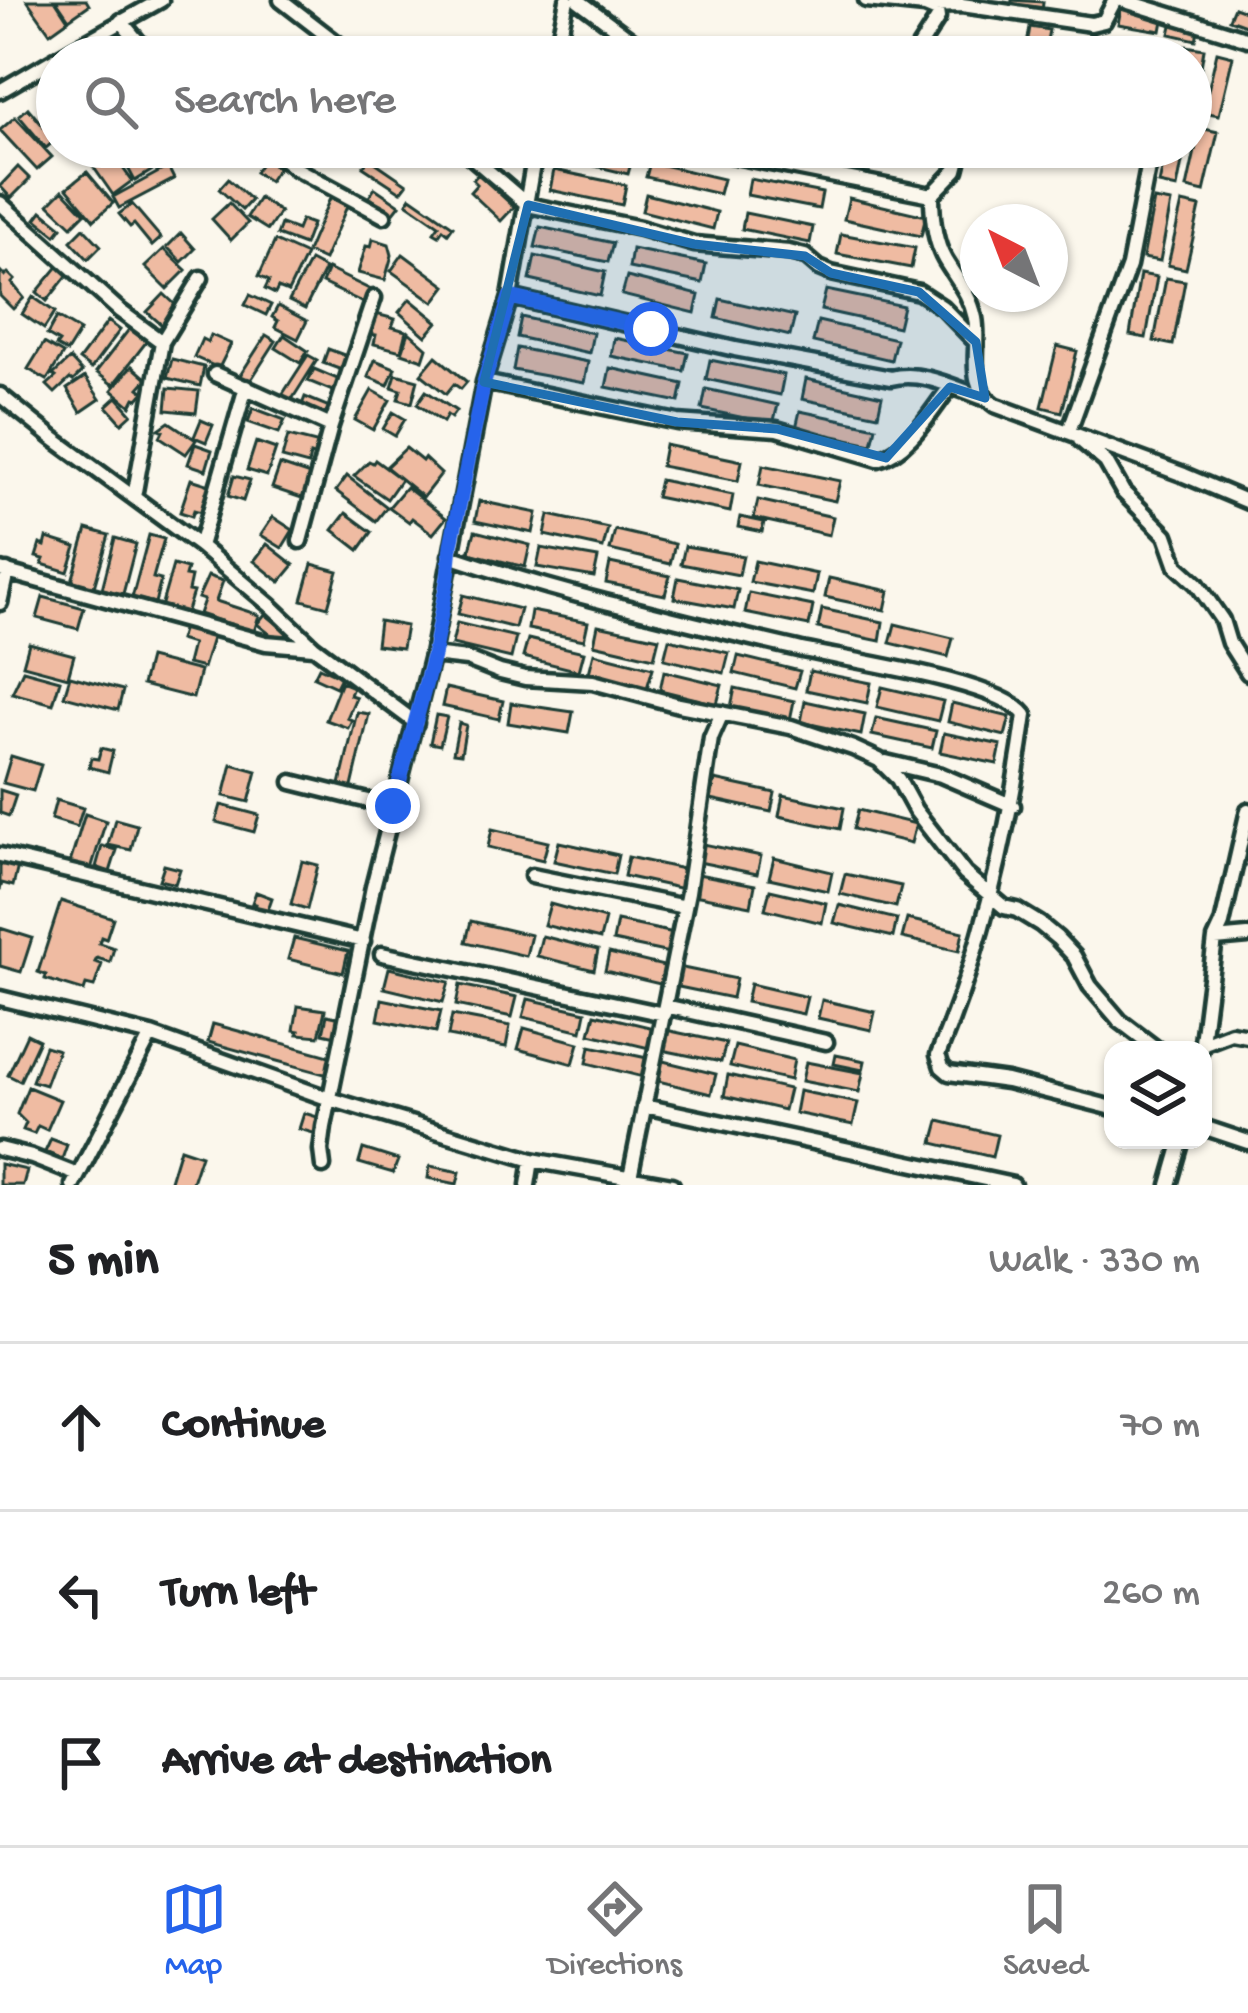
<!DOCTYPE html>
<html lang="en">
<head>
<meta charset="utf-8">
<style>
  body { margin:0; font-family:"Gochi Hand",sans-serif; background:#f6f6f6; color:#202124 }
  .controls { position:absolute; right:36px; bottom:36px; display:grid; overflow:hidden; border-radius:24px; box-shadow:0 3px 9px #0004 }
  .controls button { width:108px; height:108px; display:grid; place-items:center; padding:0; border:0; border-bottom:3px solid #e0e0e0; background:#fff; color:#202124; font:60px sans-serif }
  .compass { position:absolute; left:960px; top:204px; width:108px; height:108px; border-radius:50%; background:#fff; box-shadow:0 3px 9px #0004; rotate:318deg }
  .stop { position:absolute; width:36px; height:36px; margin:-27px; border:9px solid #2563eb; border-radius:50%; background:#fff }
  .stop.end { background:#2563eb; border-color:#fff; box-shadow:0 3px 12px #0008 }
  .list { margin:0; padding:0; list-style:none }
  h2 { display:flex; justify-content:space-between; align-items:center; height:156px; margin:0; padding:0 48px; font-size:51px }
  h2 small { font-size:39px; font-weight:400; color:#757577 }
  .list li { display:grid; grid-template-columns:78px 1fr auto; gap:36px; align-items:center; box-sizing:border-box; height:168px; padding:0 48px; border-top:3px solid #e0e0e0 }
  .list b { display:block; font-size:45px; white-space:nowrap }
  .list em { font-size:39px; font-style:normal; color:#757577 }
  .icon { flex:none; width:66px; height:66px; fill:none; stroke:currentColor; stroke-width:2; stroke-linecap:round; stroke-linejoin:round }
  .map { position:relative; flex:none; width:1248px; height:1185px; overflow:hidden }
  .search { position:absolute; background:#fff; box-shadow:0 3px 9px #0004; left:36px; right:36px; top:36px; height:132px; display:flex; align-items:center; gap:30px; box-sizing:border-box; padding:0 42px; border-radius:66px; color:#757577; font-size:45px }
  .sheet { height:660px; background:#fff }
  nav { display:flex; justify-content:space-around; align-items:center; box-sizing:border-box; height:168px; border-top:3px solid #e0e0e0; background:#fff; font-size:33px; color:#757577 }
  nav a { display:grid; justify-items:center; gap:6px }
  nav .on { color:#2563eb }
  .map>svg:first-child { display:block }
  .building { fill:#efbba2; stroke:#1f3d34; stroke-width:3 }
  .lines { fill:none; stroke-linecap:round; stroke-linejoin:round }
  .street-casing { stroke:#1f3d34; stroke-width:21 }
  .street { stroke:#fbf7ec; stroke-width:12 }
  .route { stroke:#2563eb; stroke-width:15 }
  .marked { fill:#1f6fb2; fill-opacity:0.2; stroke:#1f6fb2; stroke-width:9; stroke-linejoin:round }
</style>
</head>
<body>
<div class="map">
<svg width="1248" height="1185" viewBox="0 0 1248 1185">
  <rect width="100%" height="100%" fill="#fbf7ec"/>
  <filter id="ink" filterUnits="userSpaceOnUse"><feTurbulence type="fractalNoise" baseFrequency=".00833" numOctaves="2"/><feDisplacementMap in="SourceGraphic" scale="24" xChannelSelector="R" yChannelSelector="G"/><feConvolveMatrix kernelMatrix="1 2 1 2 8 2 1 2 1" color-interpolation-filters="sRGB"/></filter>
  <g filter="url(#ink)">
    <path class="building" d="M27,0h28l13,20 -18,13z
      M56,0h30l3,5 -20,14z
      M1012,0l31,2 -1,11 -31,-4z
      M1234,7l14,5v14l-19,-7z
      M1121,8l43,7 -3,16 -43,-7z
      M1173,21l26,5 -3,14 -26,-6z
      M1030,27l19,3 -5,27h-19z
      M1090,35l19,3 -4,19h-19z
      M1119,43l18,3 -2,11h-19z
      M1186,46l18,3 -10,60 -3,-1v-51h-7z
      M1217,52l16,4 -14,59 -16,-3z
      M28,108l27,32 -9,8 -27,-32z
      M15,117l37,40 -15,13 -37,-40z
      M1200,128l18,4 -14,60 -17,-4z
      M105,147h3l24,34 -19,14 -25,-36z
      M113,147h33l2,3 -21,16z
      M559,147h38l36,9 -5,18 -71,-17z
      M1167,147h18l-8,41 -18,-4z
      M157,151l7,12 -29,18 -7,-13z
      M265,158l13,10 -9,13 -14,-9z
      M369,158l38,26 -6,8 -38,-25z
      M650,162l73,17 -4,15 -73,-17z
      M18,167l12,12 -19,19 -11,-12z
      M168,167l6,12 -55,29 -6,-11z
      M554,170l72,15 -4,20 -72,-15z
      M87,172l26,31 -19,17 -27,-32z
      M478,174l36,33 -13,14 -31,-29 7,-8 -4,-4z
      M228,179l23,21 -9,10 -23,-21z
      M750,179l72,14 -3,16 -72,-14z
      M375,188l25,17 -7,9 -24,-17z
      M63,190l22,23 -13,13 -23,-22z
      M646,194l71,18 -4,17 -71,-18z
      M331,196l17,8 -24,56 -17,-8z
      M411,197l42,29 -5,7 -5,-4 -4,6 -5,-3 5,-7 -32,-22z
      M259,198l21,14 -12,18 -21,-13z
      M849,198l77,18 -5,20 -77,-17z
      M1154,200l17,3 -11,58 -17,-3z
      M229,203l19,20 -17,17 -19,-21z
      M1182,203l18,4 -14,62 -18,-4z
      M132,204l29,34 -9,8 -18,-22 -4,3 -11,-13z
      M42,211l20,16 -6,8 -20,-16z
      M745,213l68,14 -3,16 -68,-14z
      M301,220l11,4 -8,21 -27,-10 4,-11 16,6z
      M540,227l73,16 -5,19 -73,-15z
      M84,228l17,18 -13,13 -17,-18z
      M181,233l14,16 -13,13 -15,-15z
      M841,234l74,14 -4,20 -74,-14z
      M373,239l16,5 3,11 -7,25 -27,-7 8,-27 5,1z
      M275,241l31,14 -18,37 -10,-4 -3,6 -10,-5 4,-8 -10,-5z
      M164,249l22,21 -19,19 -22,-22z
      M632,249l74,15 -4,19 -73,-15z
      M403,254l43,32 -12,16 -43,-31z
      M535,256l70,16 -5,24 -70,-16z
      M310,261l15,8 -20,40 -16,-8z
      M60,264l10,8 -23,29 -10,-9z
      M328,269l43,21 -7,13 -42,-20z
      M0,271l5,5 3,-3 7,7 -3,3 12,15 -11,11 -13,-13z
      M1140,274l17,3 -11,61 -16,-3z
      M627,277l72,18 -4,18 -73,-18z
      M1166,278l19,3 -12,64 -19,-4z
      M826,290l77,16 -5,21 -77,-17z
      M164,294l15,14 -16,18 -16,-14z
      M250,295l21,10 -5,10 -21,-10z
      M33,297l22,15 -11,17 -22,-15z
      M410,299l28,23 -12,14 -27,-24z
      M720,299l75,17 -5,20 -74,-18z
      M278,306l29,15 -9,18 -23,-12 3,-6 -6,-4z
      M376,314l19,5 -3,8 14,4 -5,20 -27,-7 2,-9 -6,-1z
      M57,317l23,14 -13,21 -11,-6 3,-4 -12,-7z
      M521,317l72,16 -4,20 -72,-16z
      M108,321l12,9 -29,39 -12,-9z
      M818,321l78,18 -5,21 -78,-18z
      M130,328l17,13 -34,44 -17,-13z
      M409,332l18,16 -4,12 -21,-7z
      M211,335l20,9 -12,24 -25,-11 8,-18 6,3z
      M266,335l10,6 -27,42 -10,-6z
      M284,335l24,16 -8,12 -24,-15z
      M614,338l74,15 -4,18 -73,-15z
      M44,343l19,11 -16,26 -19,-11z
      M1057,346l20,5 -15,61 -20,-5z
      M517,348l71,14 -4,21 -71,-13z
      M328,349l24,9 -5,14 -24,-9z
      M308,355l9,5 -26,41 -9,-6z
      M436,356l31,26 -6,7 -7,-5 -8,10 -25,-20z
      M70,359l12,13 -9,9 -3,-2 -15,14 -8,-8 9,-8 -3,-2z
      M172,359l32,8 -4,19 -33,-8z
      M375,360l20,8 -7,17 -20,-8z
      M710,360l74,15 -4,20 -74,-16z
      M132,366l15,13 -8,9 5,4 -6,7 -3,-1 -4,8 -19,-16z
      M610,368l73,16 -4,18 -73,-15z
      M314,369l26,11 -5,12 -27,-11z
      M396,374l22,6 -6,23 -14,-4 3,-9 -9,-3z
      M85,377l15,22 -19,13 -14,-23z
      M806,379l76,17 -4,19 -76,-16z
      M168,388l31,3 -3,22 -30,-3z
      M706,389l72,16 -5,19 -71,-15z
      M372,390l18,10 -17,30 -18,-10z
      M426,391l30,20 -5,7 -4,-3 -4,7 -26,-18z
      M117,397l15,17 -10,9 -15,-17z
      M305,397l27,11 -5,13 -27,-11z
      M253,408l32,12 -6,13 -31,-11z
      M800,411l76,16 -4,17 -76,-16z
      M393,412l12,7 -10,17 -12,-7z
      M201,420l12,5 -7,17 -12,-5z
      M169,422l27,18 -10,14 -26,-17 3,-6 -4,-2z
      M288,436l32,8 -4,13 -6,-2 -2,10 -26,-7z
      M256,442l20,7 -9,27 -20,-6z
      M195,444l17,6 -6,20 -18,-6z
      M665,445l77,16 -4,20 -77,-15z
      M406,448l16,13 2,-3 17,16 -18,23 -37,-30z
      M375,460l26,19 -14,20 -33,-23 15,-15 4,2z
      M280,465l33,11 -8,23 -33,-11z
      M763,465l77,16 -5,20 -76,-16z
      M234,476l16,4 -7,21 -15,-5z
      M347,476l40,31 -11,14 -40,-30z
      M191,479l19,6 -9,27 -7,-2 -2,6 -12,-4z
      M660,480l73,15 -3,17 -74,-15z
      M406,487l40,31 -13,16 -21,-16 -3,4 -20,-15z
      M758,500l75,17 -4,18 -75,-17z
      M479,501l58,12 -4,20 -58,-12z
      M346,513l26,19 -13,18 -26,-20z
      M549,515l59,13 -5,20 -58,-13z
      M273,517l20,13 -11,18 -21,-13z
      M740,517l24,5 -2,10 -24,-5z
      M87,529l22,6 -15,52 -22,-6z
      M615,530l60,14 -5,20 -60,-14z
      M475,531l55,14 -5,22 -56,-14z
      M149,535l15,4 -11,39 8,2 -6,23 -23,-5z
      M47,538l29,9 -8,25 -26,-8 2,-5 -8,-2 4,-13 5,2z
      M115,538l21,6 -13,50 -21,-5z
      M267,544l27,21 -14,17 -26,-21z
      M685,546l58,10 -4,19 -58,-11z
      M541,548l57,10 -4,19 -57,-10z
      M755,561l62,13 -4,20 -63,-12z
      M610,563l60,13 -5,19 -59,-12z
      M312,564l26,7 -10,36 -26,-7z
      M173,565l14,4 -2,7 6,1 -3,14 5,1 -7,22 -25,-7z
      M208,576l15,5 -7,20 43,14 -5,17 -55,-18 5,-14 -6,-2z
      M678,578l60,12 -4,19 -60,-11z
      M829,578l60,13 -4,19 -60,-13z
      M749,593l64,13 -4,20 -64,-13z
      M463,595l57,14 -5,19 -57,-14z
      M43,597l41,11 -6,21 -41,-11z
      M822,609l61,13 -3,19 -62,-13z
      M531,611l57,11 -4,18 -56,-11z
      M265,614l29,23 -4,5 -14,-3 -19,-15z
      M379,621l27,5 -4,22 -26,-3z
      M457,623l59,14 -5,21 -59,-14z
      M895,624l58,14 -5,19 -58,-14z
      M598,625l61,13 -5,20 -60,-14z
      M183,627l30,8 -10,33 -16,-4 5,-20 -13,-4z
      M528,639l56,13 -5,19 -56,-14z
      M669,639l60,14 -5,20 -60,-14z
      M29,643l45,12 -6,22 -45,-12z
      M594,653l59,15 -6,20 -58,-15z
      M738,656l62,15 -5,17 -61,-15z
      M149,658l51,13 -7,27 -51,-13z
      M319,667l22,10 -5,10 -22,-10z
      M23,670l37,10 -7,24 -41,-11z
      M664,671l58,14 -5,19 -57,-14z
      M810,671l61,12 -4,20 -61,-13z
      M70,676l53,14 -5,20 -54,-14z
      M341,682l12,5 -3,8 6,2 -9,21 5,2 -4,8 -22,-8z
      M882,687l61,14 -5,20 -61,-14z
      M446,688l57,13 -4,18 -57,-13z
      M735,688l59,13 -4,19 -59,-13z
      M805,701l60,13 -4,21 -60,-13z
      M511,703l62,9 -4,21 -61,-10z
      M952,703l58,14 -5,19 -57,-14z
      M357,712l12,2 -18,77 -12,-2z
      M436,715l11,2 -7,28 -10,-2z
      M876,718l60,13 -4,17 -60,-13z
      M459,723l7,2 -5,29 -8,-1z
      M944,733l57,12 -4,19 -57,-12z
      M101,748l12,3 -5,21 -19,-5 2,-9 7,1z
      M11,756l30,9 -8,26 -30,-8z
      M232,764l25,7 -8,31 -25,-6z
      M715,780l60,13 -4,19 -60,-13z
      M0,790l16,5 -7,21 -9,-3z
      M783,795l61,13 -4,21 -61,-13z
      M56,800l27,8 -6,19 -26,-8z
      M221,805l38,10 -5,17 -38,-10z
      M858,810l58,14 -5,19 -58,-14z
      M85,814l21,7 -15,48 -21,-6z
      M115,819l22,6 -6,25 -23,-5z
      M492,829l56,13 -5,18 -55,-13z
      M559,842l59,13 -4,19 -60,-13z
      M703,844l58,12 -4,18 -58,-12z
      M102,846l15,4 -7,22 -14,-5z
      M628,857l59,13 -4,19 -59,-13z
      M774,858l58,14 -4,19 -59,-13z
      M0,861l18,5 -5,20 -11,-3 -2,7z
      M302,861l16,4 -11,44 -16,-5z
      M164,865l16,4 -5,15 -16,-4z
      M698,874l57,11 -4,21 -57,-11z
      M845,874l56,12 -5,21 -56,-13z
      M770,890l56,13 -4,20 -57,-14z
      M256,892l16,6 -6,17 -12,-4 2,-7 -4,-1z
      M61,901l52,17 -7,21 -5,-2 -2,6 15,5 -4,14 -13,-4 -2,4 7,2 -8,23 -8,-2 -2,6 -39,-12 1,-4 -8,-3z
      M550,904l55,15 -5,20 -56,-14z
      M839,905l58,14 -4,18 -59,-14z
      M907,919l56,13 -4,19 -57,-13z
      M471,921l60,14 -5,21 -60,-14z
      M617,921l57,12 -5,20 -56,-12z
      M0,928l32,10 -11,34 -21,-6z
      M542,936l56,14 -4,20 -57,-14z
      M294,938l54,13 -5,22 -55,-14z
      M609,953l59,14 -4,18 -59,-14z
      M678,967l58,12 -4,19 -58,-12z
      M389,968l60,14 -6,20 -59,-14z
      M750,984l57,13 -4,17 -57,-12z
      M460,985l57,12 -5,20 -56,-12z
      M382,999l59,12 -5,21 -58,-12z
      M528,999l58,13 -4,19 -59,-14z
      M822,1000l53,12 -4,18 -53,-12z
      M298,1006l27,4 -6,26 -21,-2 1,-3 -5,-1z
      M595,1014l59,14 -5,20 -59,-14z
      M327,1015l14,3 -5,18 -13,-3z
      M452,1015l58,11 -4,21 -58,-11z
      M213,1024l120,33 -5,18 -120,-33z
      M524,1028l55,15 -6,21 -55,-15z
      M666,1030l60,13 -5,19 -59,-12z
      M27,1034l12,6 -19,41 -12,-6z
      M45,1046l13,4 -13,35 -13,-4z
      M590,1046l57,12 -4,19 -56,-14z
      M735,1046l59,14 -4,20 -60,-14z
      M836,1055l29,6 -2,9 -29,-6z
      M659,1060l57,14 -5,20 -57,-14z
      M806,1062l57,11 -4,19 -57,-11z
      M728,1075l61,14 -5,21 -60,-14z
      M28,1087l32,13 -13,30 -9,-4 -4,8 -11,-4 3,-7 -9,-9z
      M799,1091l59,12 -5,22 -58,-12z
      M304,1113l20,6 -4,16 -21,-6z
      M939,1121l58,14 -5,22 -59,-14z
      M51,1139l16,6 -5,14 -17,-7z
      M180,1148l21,7 -10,30 -22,-1z
      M363,1149l35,11 -5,13 -34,-10z
      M0,1164l27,6 -4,15h-23z
      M430,1166l30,6 -3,12 -29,-6z"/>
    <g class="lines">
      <defs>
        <path id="street" d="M281,0l74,57
          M578,0l63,47 52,10
          M866,0l59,6 12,5 1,7 -25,39
          M1122,0l126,39
          M925,6l37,-1 129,19 13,-3 11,-21
          M121,21l30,36
          M59,57l102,-57
          M555,57l12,-57
          M0,91l57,-33
          M268,147l27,21 89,48
          M460,147l68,58 112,23 54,16 95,8 16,4 14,12 12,5 88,19 23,15 34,35
          M689,147l243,48
          M962,147l-6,23 -24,25c0,22 2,46 13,65 12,20 25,34 30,58 6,31 -11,66 20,87l189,70 64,27
          M0,203l120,108 42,31
          M510,297l225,52 156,29c31,-8 63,10 93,20
          M215,374l116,52
          M484,382l193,40 100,7 101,30c31,-8 53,-48 72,-72
          M0,395l53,43 147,108 71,60 43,41 102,76
          M1069,431l60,-165 23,-119
          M1080,440l26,22 17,30 43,43 11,31 20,18 25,36 7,23 19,30
          M134,497l28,-155 39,-64
          M300,541l31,-115 43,-128
          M200,546l46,-159
          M450,556c50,17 100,32 151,45 65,16 131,33 197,48 47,11 202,32 227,66 -16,117 -42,231 -87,340l4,12 7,6 58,8 106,27
          M0,570l266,73 47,4
          M0,603l7,-32
          M432,655l35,4 33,13 25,6 68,4 86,23 112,22 62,21 26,12 19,19 17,31 50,64 39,33 13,3 23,14 17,14 17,18 16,30 30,35 38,29
          M886,762l55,13 72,31
          M292,782l101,25
          M0,855l363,86
          M532,876l153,31
          M1215,939l33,-3
          M382,954l282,60
          M0,998l151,37 179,64 202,61 140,25
          M665,1006l161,36
          M1202,1044l29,-11 17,3
          M1201,1050l14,-111 7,-15 26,-114
          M644,1106l369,79
          M1203,1127l45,15
          M0,1149l32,8 46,18
          M323,1166l-2,-16 3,-23 49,-240 59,-232 52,-273 26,-85 26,-150
          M630,1177l58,-285 23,-154 11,-25
          M73,1185l78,-150
          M528,1185l4,-25
          M1169,1185l13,-45"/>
      </defs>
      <use href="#street" class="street-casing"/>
      <use href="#street" class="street"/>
    </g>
  </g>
  <g class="lines" filter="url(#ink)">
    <path class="route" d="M393,806l40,-150 15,-79 3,-32 33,-163 26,-85 141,32"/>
  </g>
  <path class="marked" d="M528,205l166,39 111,12 26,17 88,19 57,50 9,56 -35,-11 -64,71 -109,-29 -100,-7 -193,-40z"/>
</svg>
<div class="controls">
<button><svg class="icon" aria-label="layers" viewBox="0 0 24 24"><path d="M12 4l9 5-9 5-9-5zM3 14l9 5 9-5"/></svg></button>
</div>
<svg class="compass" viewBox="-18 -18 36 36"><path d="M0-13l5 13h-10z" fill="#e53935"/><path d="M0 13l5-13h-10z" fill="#757577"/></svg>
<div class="stop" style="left:651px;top:329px"></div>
<div class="stop end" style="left:393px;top:806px"></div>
<div class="search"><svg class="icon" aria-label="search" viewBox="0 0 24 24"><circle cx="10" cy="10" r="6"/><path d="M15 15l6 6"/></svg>Search here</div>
</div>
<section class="sheet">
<h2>5 min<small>Walk · 330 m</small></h2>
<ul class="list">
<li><svg class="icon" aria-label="ahead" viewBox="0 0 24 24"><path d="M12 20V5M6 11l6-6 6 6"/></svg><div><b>Continue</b></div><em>70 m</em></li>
<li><svg class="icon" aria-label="left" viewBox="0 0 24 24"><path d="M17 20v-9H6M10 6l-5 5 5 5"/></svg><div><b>Turn left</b></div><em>260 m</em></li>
<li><svg class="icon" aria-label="arrive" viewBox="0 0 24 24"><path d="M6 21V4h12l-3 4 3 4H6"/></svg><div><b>Arrive at destination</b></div></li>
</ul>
</section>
<nav>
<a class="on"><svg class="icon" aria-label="map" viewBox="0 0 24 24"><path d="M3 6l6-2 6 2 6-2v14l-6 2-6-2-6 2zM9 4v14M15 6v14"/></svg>Map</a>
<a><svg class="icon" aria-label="directions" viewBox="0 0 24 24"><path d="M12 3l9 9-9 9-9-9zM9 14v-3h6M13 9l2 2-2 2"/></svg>Directions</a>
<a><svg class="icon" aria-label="saved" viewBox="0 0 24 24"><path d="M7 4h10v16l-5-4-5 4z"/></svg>Saved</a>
</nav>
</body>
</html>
